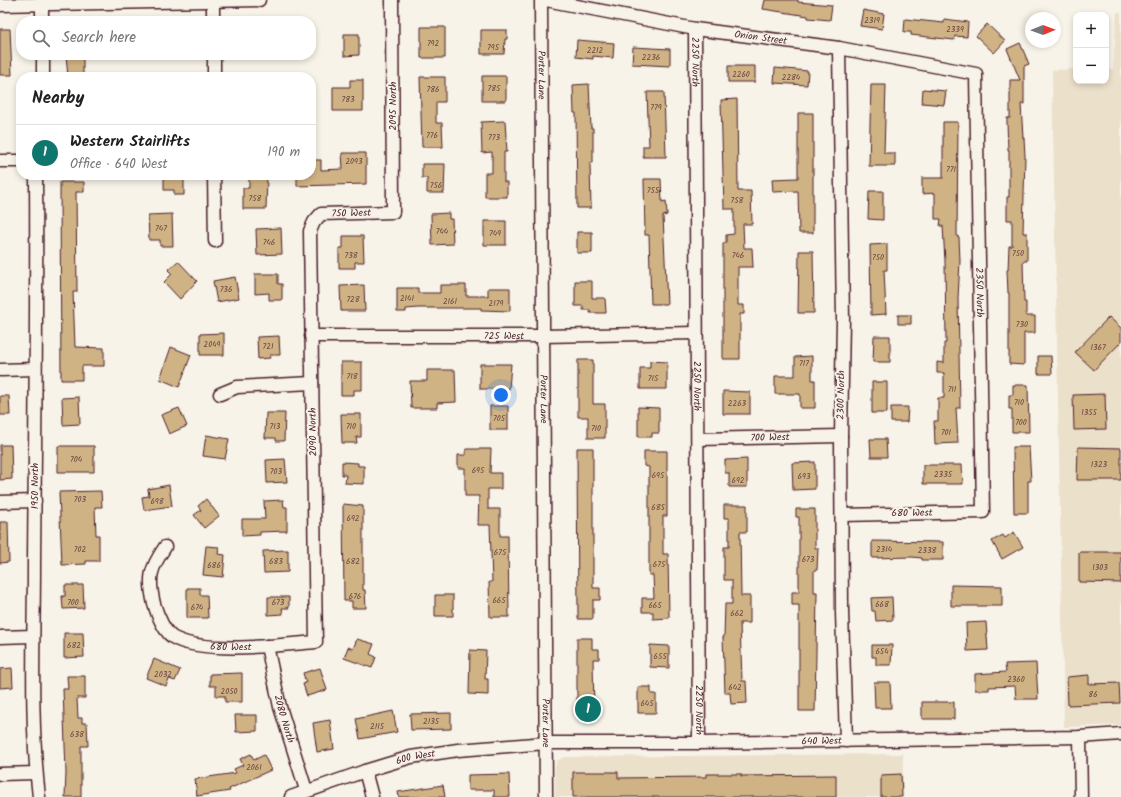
<!DOCTYPE html>
<meta charset="utf-8">
<style>
:root{--surface:#fff;--page:#f6f6f6;--text:#202124;--muted:#757577;--line:#e0e0e0;--accent:#0f766e}
body{margin:0;font-family:Kalam,sans-serif;background:var(--page);color:var(--text)}
.controls{position:absolute;right:12px;top:12px;display:grid;overflow:hidden;border-radius:8px;box-shadow:0 2px 6px #0003}
.controls button{width:36px;height:36px;display:grid;place-items:center;padding:0;border:0;border-bottom:1px solid var(--line);background:var(--surface);color:var(--text);font:20px sans-serif}
.compass{position:absolute;left:1025px;top:12px;width:36px;height:36px;border-radius:50%;background:var(--surface);box-shadow:0 2px 6px #0003;rotate:89deg}
.you{position:absolute;left:501px;top:395px;width:14px;height:14px;margin:-10px;border:3px solid #fff;border-radius:50%;background:#1a73e8;box-shadow:0 0 0 6px #1a73e833}
.badge{display:grid;place-items:center;width:26px;height:26px;border-radius:50%;background:var(--accent);color:#fff;font-size:13px;font-weight:700}
.pin{position:absolute;translate:-50% -50%;border:2px solid #fff;box-shadow:0 1px 4px #0006}
.list{margin:0;padding:0;list-style:none}
h2{display:flex;justify-content:space-between;align-items:center;height:52px;margin:0;padding:0 16px;font-size:17px}
h2 small{font-size:13px;font-weight:400;color:var(--muted)}
.list li{display:grid;grid-template-columns:26px 1fr auto;gap:12px;align-items:center;box-sizing:border-box;height:56px;padding:0 16px;border-top:1px solid var(--line)}
.list b{display:block;font-size:15px;white-space:nowrap}
.list p{margin:0;font-size:13px;white-space:nowrap;color:var(--muted)}
.list em{font-size:13px;font-style:normal;color:var(--muted)}
.icon{flex:none;width:22px;height:22px;fill:none;stroke:currentColor;stroke-width:2;stroke-linecap:round;stroke-linejoin:round}
.map{position:relative;flex:none;width:1121px;height:797px;overflow:hidden}
.search{position:absolute;background:var(--surface);box-shadow:0 2px 6px #0003;left:16px;top:16px;width:300px;height:44px;display:flex;align-items:center;gap:10px;box-sizing:border-box;padding:0 14px;border-radius:16px;color:var(--muted);font-size:15px}
.panel{position:absolute;background:var(--surface);box-shadow:0 2px 6px #0003;left:16px;top:72px;width:300px;height:108px;border-radius:16px}
.map>svg:first-child{display:block}
.built{fill:#ebe0ca}
.building{fill:#d0b385;stroke:#4a1f2b}
.lines{fill:none;stroke-linecap:round;stroke-linejoin:round}
.minor-casing{stroke:#4a1f2b;stroke-width:15}
.minor{stroke:#f7f3e8;stroke-width:12}
.labels{text-anchor:middle;dominant-baseline:central;stroke-width:4;stroke-linejoin:round;paint-order:stroke}
.number-label{font-size:8px;fill:#6c4442}
.street-label{font-size:10px;fill:#4a1f2b;stroke:#f7f3e8}
</style>
<div class="map">
<svg width="1121" height="797" viewBox="0 0 1121 797">
<rect width="100%" height="100%" fill="#f7f3e8"/>
<filter id="ink" filterUnits="userSpaceOnUse"><feTurbulence type="fractalNoise" baseFrequency=".025" numOctaves="2"/><feDisplacementMap in="SourceGraphic" scale="8" xChannelSelector="R" yChannelSelector="G"/><feConvolveMatrix kernelMatrix="1 2 1 2 8 2 1 2 1" color-interpolation-filters="sRGB"/></filter>
<g filter="url(#ink)">
<path class="built" d="M1117,12L1121,13V725L1064,727L1052,70L1076,69V81H1106V69H1113Z
M903,754V797H555V767L557,761L564,757Z"/>
<path class="building" d="M765,0H798V2L832,5L830,20L808,18V16L763,9Z
M863,10L884,14L882,29L860,26Z
M905,19L944,23V19L968,22L967,37L955,36L954,40L911,35V32H904Z
M987,24L1005,41L994,53L976,36Z
M421,27H445V58H421Z
M0,29H10L12,75H0Z
M481,30H507V39H505L504,54H481Z
M344,34H359V55L344,56Z
M577,40L614,43L613,58L593,56V59L576,57Z
M1020,43L1029,64L1024,66V104H1021L1023,138H1024L1025,156L1023,233H1027V261H1023L1024,302H1026V316H1035V333H1024V365L1009,364V293H1008L1007,270H1008L1009,246H1012V220H1007V197H1009V150H1008L1007,122V118H1010V80H1020L1007,49Z
M633,47L670,49V66L632,64Z
M66,55H83V77H68Z
M728,66H755V82H728Z
M775,68L808,71L807,85L774,83Z
M482,76H506V101H482Z
M420,77H445V102H436V123H442L443,147H422Z
M350,80H363V111H333V87H350Z
M589,84L591,128H593V163H590L591,208H577L576,113H574L573,85Z
M871,85H886L884,153H895V166H869Z
M923,89L946,91L944,105L922,103Z
M647,92H664L666,157H643V146H649Z
M737,99L738,191H751L752,224H743L744,248H752L753,267H738V305H744V314H740V359H723V243H726V235L734,234V209H724L721,100Z
M798,113H813V233H799L798,191L773,192L772,179L798,178Z
M505,121L507,152H504V182H507V197H485V173H492V152L482,153L481,122Z
M943,122H958L957,237H959L960,261L958,298L960,408H956L958,443L935,444L934,421H938V398H944V373H937V362L944,363V343H946L945,262L943,226H940L941,219H935V193L922,194V178H943Z
M342,153H366V184L297,186V175H311V160H321V170L343,169Z
M422,164H445L444,193H427V178H422Z
M164,175H184V195H174V190H164Z
M249,177H267L266,209H243V188H249Z
M644,179H661L662,202L666,201L667,215L663,216L667,304H651L649,235H645Z
M60,182H84V192H76L77,292H73L75,347L104,348V366H82V380H61Z
M869,191H883V220L868,219Z
M449,213V219H452L453,244L432,245L431,214Z
M172,214L173,246H160V240H149L148,215Z
M484,221H506V245H484Z
M281,228L282,254L257,255L256,229Z
M577,232H592V253H577Z
M343,236H363L364,262H355V268H339V248H343Z
M887,244V270H884L886,314L871,315L870,245Z
M799,251H813L814,313H798Z
M178,261L197,281L180,299L164,282L172,274L168,270Z
M255,274H278V284H282V300H269V293L255,294Z
M235,277L239,298L217,302L213,281Z
M575,281H592V298H605L606,313H590V310H583V306H575Z
M364,285L365,311H341L340,286Z
M440,285H466V296H488V288H510V311L481,310V308H418L406,309V312H397V288H418V293H440Z
M898,315H911V324H898Z
M1109,317L1121,328V342L1094,370L1075,352Z
M224,333V355H200V334Z
M279,336L280,355H270V358L258,359L257,337Z
M874,336H890V362H873Z
M171,347L191,355L179,387L160,379Z
M812,356V380H815V408H800V394H775V376H795V357Z
M1038,356H1051L1052,374H1038Z
M578,360H593V404H605V438H588V417H578Z
M650,361L667,362V389H640V368H650Z
M341,362H362V390H354V395H341Z
M480,364H511L509,389H480Z
M427,370H455L456,402L437,403V408H411L410,381H427Z
M872,382H887V413H872Z
M1013,385H1028L1029,432H1012V409H1009V395H1013Z
M723,391L750,392V414H723Z
M1105,394L1106,429L1074,430L1073,395Z
M0,396H9L10,415H0Z
M79,397L80,424L63,425L62,398Z
M490,406H508V430H490Z
M638,407L659,408V433H652V437H638Z
M891,407H908L907,422H891Z
M179,408L187,426L169,434L161,415Z
M266,413H285L284,441H276V438H265Z
M341,414H361V437H356L357,443H342Z
M206,435L229,439L225,459L203,456Z
M870,439H886L887,457H871Z
M0,445H11L12,479L0,480Z
M58,446H94V472H58Z
M1013,447H1029L1031,481H1028V513H1014Z
M1078,447L1121,448V480H1077Z
M577,448H593V588H600V600H593V619H578Z
M466,449H491L490,473H501V489H488V509H500V536H508L509,617H490L489,582H492L490,525H478L479,496H465V468H458V455H466Z
M644,451H667V516H663V554H668L669,618L653,619V612H642V598H654L653,575H649V467L644,466Z
M285,459L287,482L267,483L266,460Z
M747,459V487H729V473H725V460Z
M342,462L358,463V466H364V484L345,483L346,475H342Z
M815,462V489L793,490L792,463Z
M923,465H962L963,484H923Z
M169,485L172,506L144,510L142,497L149,496L148,489Z
M101,491L102,507H95L96,535H99V561H86V564L62,565L59,492Z
M206,499L219,516L204,528L194,515L201,510L198,506Z
M283,500L284,507H287V531L260,532V535L242,536V519H265L264,501Z
M343,504L363,506V590H365L366,608H352V601H344Z
M724,505H747V532H740L741,596H750V623H740L742,681H746L747,703L731,704L730,693H725L723,637H724L725,604H732V580H724V547H729V518H724Z
M796,509H815V548H818L817,570H814V592H817L815,711H799V605H792V592H799V517H796Z
M0,522H8L9,562L0,563Z
M1014,532L1023,547L1002,559L992,541L1003,535L1005,538Z
M872,541L943,542V560H922V558L912,557L872,558Z
M206,546L219,547L218,554L225,555L223,577L203,575Z
M288,550V572L264,573L263,551Z
M1079,552H1121V583L1079,582Z
M65,585H83L84,608L63,609L62,596H65Z
M951,585L1002,586V606H951Z
M187,588H200V595H207L208,618H187Z
M435,595H453V616H435Z
M268,597H289V608H282L283,614L268,615Z
M892,597L893,620L876,621L875,611H872L871,598Z
M986,622L988,650L967,651L966,623Z
M64,633H83L84,657L64,658Z
M577,638H592V649H599V659H593L594,712H577Z
M357,639L374,644L370,654L376,657L372,668L344,658L348,647L353,649Z
M650,645L669,646V668L650,667Z
M872,645H892L891,665H876V657H872Z
M470,650L486,651L485,679H488V695L469,694Z
M154,659L180,670L175,681L169,679L166,686L146,678Z
M1036,663L1038,699H1016L1015,686L989,687V690H975V674L1006,672L1005,664Z
M12,668L13,687L0,688V669Z
M320,668L327,690L307,696L303,684L306,683L303,673Z
M242,673V702H225V696H216V686H210V674Z
M1089,675V684L1119,683L1120,703L1068,705L1067,677Z
M67,676H85V698H77L78,718H82V723H87L88,746H81V797H65L66,773L63,689H68Z
M874,682H890L891,708H875Z
M638,687H651V694H656V713H638Z
M922,702H954V719H922Z
M393,711L397,732L360,739L356,719Z
M451,713V729L411,730L410,714Z
M235,715H257V731L236,732Z
M330,720L334,749L317,752L313,723Z
M251,754L254,760L264,755L271,770L229,789L230,791L197,796L195,779L236,773L234,769L243,765L240,759Z
M573,772H618V778L706,777V774H741V776L836,775V797H573Z
M509,774L510,797H494V790H468V775Z
M901,774L902,797H881V775Z
M443,785L445,797H399L398,792Z"/>
<g class="lines">
<g class="minor-casing">
<g id="minor">
<path d="M213,0V21"/>
<path id="s1" d="M541,0L546,797"/>
<path id="s2" d="M546,0L695,29L839,48L976,74L983,512L842,515"/>
<path d="M0,5L259,0"/>
<path d="M42,5V21"/>
<path id="s3" d="M695,29L699,743"/>
<path d="M839,48L843,320L841,436L842,612L846,741"/>
<path d="M43,55V77"/>
<path d="M214,55V77"/>
<path d="M0,161H21"/>
<path d="M36,175C37,304 35,433 34,563C34,640 30,720 39,797"/>
<path d="M214,175L215,241"/>
<path id="s4" d="M311,336H543L696,333"/>
<path d="M0,370L35,369"/>
<path d="M220,394L237,387L312,383"/>
<path id="s5" d="M699,439L841,436"/>
<path d="M0,502L35,501"/>
<path id="s6" d="M165,547C150,569 148,578 154,604C157,614 165,635 176,639C208,654 280,645 316,642L310,231L314,222L321,214L393,212L392,0"/>
<path d="M0,637L33,636"/>
<path id="s7" d="M267,646L280,707L306,790"/>
<path d="M1080,737L1081,797"/>
<path d="M365,771L372,797"/>
<path d="M0,774L36,773"/>
<path id="s8" d="M291,797L365,771L411,757L458,750L546,743H699L1080,737L1121,734"/>
</g>
</g>
<use href="#minor" class="minor"/>
</g>
</g>
<g class="labels">
<g class="number-label">
<text x="872" y="20">2319</text>
<text x="955" y="29">2339</text>
<text x="433" y="43">792</text>
<text x="493" y="47">795</text>
<text x="595" y="50">2212</text>
<text x="651" y="57">2236</text>
<text x="741" y="74">2260</text>
<text x="791" y="77">2284</text>
<text x="494" y="88">785</text>
<text x="433" y="89">786</text>
<text x="348" y="99">783</text>
<text x="656" y="107">779</text>
<text x="432" y="135">776</text>
<text x="494" y="137">773</text>
<text x="354" y="161">2093</text>
<text x="951" y="169">771</text>
<text x="436" y="185">756</text>
<text x="653" y="190">755</text>
<text x="255" y="198">758</text>
<text x="737" y="200">758</text>
<text x="161" y="228">747</text>
<text x="442" y="231">744</text>
<text x="495" y="233">749</text>
<text x="269" y="242">746</text>
<text x="1018" y="253">750</text>
<text x="351" y="255">738</text>
<text x="738" y="255">746</text>
<text x="878" y="257">750</text>
<text x="226" y="289">736</text>
<text x="407" y="298">2141</text>
<text x="353" y="299">728</text>
<text x="450" y="301">2161</text>
<text x="496" y="303">2179</text>
<text x="1022" y="324">730</text>
<text x="212" y="344">2049</text>
<text x="268" y="346">721</text>
<text x="1098" y="347">1367</text>
<text x="804" y="363">717</text>
<text x="352" y="376">718</text>
<text x="653" y="378">715</text>
<text x="952" y="389">711</text>
<text x="1019" y="402">710</text>
<text x="737" y="403">2263</text>
<text x="1089" y="412">1355</text>
<text x="499" y="418">705</text>
<text x="1021" y="422">700</text>
<text x="275" y="426">713</text>
<text x="351" y="426">710</text>
<text x="596" y="428">710</text>
<text x="946" y="432">701</text>
<text x="76" y="459">704</text>
<text x="1099" y="464">1323</text>
<text x="478" y="470">695</text>
<text x="276" y="471">703</text>
<text x="943" y="474">2335</text>
<text x="658" y="475">695</text>
<text x="804" y="476">693</text>
<text x="738" y="480">692</text>
<text x="80" y="499">703</text>
<text x="157" y="501">698</text>
<text x="658" y="507">685</text>
<text x="353" y="518">692</text>
<text x="80" y="549">702</text>
<text x="884" y="549">2314</text>
<text x="927" y="550">2338</text>
<text x="500" y="552">675</text>
<text x="808" y="559">673</text>
<text x="276" y="561">683</text>
<text x="353" y="561">682</text>
<text x="659" y="564">675</text>
<text x="214" y="565">686</text>
<text x="1100" y="567">1303</text>
<text x="355" y="596">676</text>
<text x="499" y="600">665</text>
<text x="73" y="602">700</text>
<text x="278" y="602">673</text>
<text x="882" y="604">668</text>
<text x="655" y="605">665</text>
<text x="197" y="607">674</text>
<text x="737" y="613">662</text>
<text x="74" y="645">682</text>
<text x="882" y="651">654</text>
<text x="660" y="656">655</text>
<text x="163" y="674">2032</text>
<text x="1016" y="679">2360</text>
<text x="735" y="687">642</text>
<text x="229" y="691">2050</text>
<text x="1093" y="694">86</text>
<text x="647" y="703">645</text>
<text x="431" y="721">2135</text>
<text x="377" y="726">2115</text>
<text x="77" y="734">638</text>
<text x="254" y="767">2061</text>
</g>
<g class="street-label">
<text stroke="none"><textPath href="#s2" startOffset="218">Onion Street</textPath></text>
<text stroke="none"><textPath href="#s3" startOffset="33">2250 North</textPath></text>
<text stroke="none"><textPath href="#s1" startOffset="75">Porter Lane</textPath></text>
<text transform="translate(393 106) rotate(-90)">2095 North</text>
<text stroke="none"><textPath href="#s6" startOffset="706">750 West</textPath></text>
<text stroke="none"><textPath href="#s2" startOffset="655">2350 North</textPath></text>
<text stroke="none"><textPath href="#s4" startOffset="193">725 West</textPath></text>
<text stroke="none"><textPath href="#s3" startOffset="357">2250 North</textPath></text>
<text transform="translate(841 395) rotate(-89)">2300 North</text>
<text stroke="none"><textPath href="#s1" startOffset="399">Porter Lane</textPath></text>
<text transform="translate(313 432) rotate(-91)">2090 North</text>
<text stroke="none"><textPath href="#s5" startOffset="71">700 West</textPath></text>
<text transform="translate(35 486) rotate(-90)">1950 North</text>
<text transform="translate(912 513) rotate(-1)">680 West</text>
<text stroke="none"><textPath href="#s6" startOffset="159">680 West</textPath></text>
<text stroke="none"><textPath href="#s3" startOffset="681">2250 North</textPath></text>
<text stroke="none"><textPath href="#s7" startOffset="75">2080 North</textPath></text>
<text stroke="none"><textPath href="#s1" startOffset="723">Porter Lane</textPath></text>
<text stroke="none"><textPath href="#s8" startOffset="538">640 West</textPath></text>
<text stroke="none"><textPath href="#s8" startOffset="131">600 West</textPath></text>
</g>
</g>
</svg>
<div class="controls">
<button>+</button>
<button>−</button>
</div>
<svg class="compass" viewBox="-18 -18 36 36"><path d="M0-13l5 13h-10z" fill="#e53935"/><path d="M0 13l5-13h-10z" fill="#757577"/></svg>
<div class="you"></div>
<div class="pin badge" style="left:588px;top:709px">1</div>
<div class="search"><svg class="icon" aria-label="search" viewBox="0 0 24 24"><circle cx="10" cy="10" r="6"/><path d="M15 15l6 6"/></svg>Search here</div>
<section class="panel">
<h2>Nearby<small></small></h2>
<ul class="list">
<li><span class="badge">1</span><div><b>Western Stairlifts</b><p>Office · 640 West</p></div><em>190 m</em></li>
</ul>
</section>
</div>
